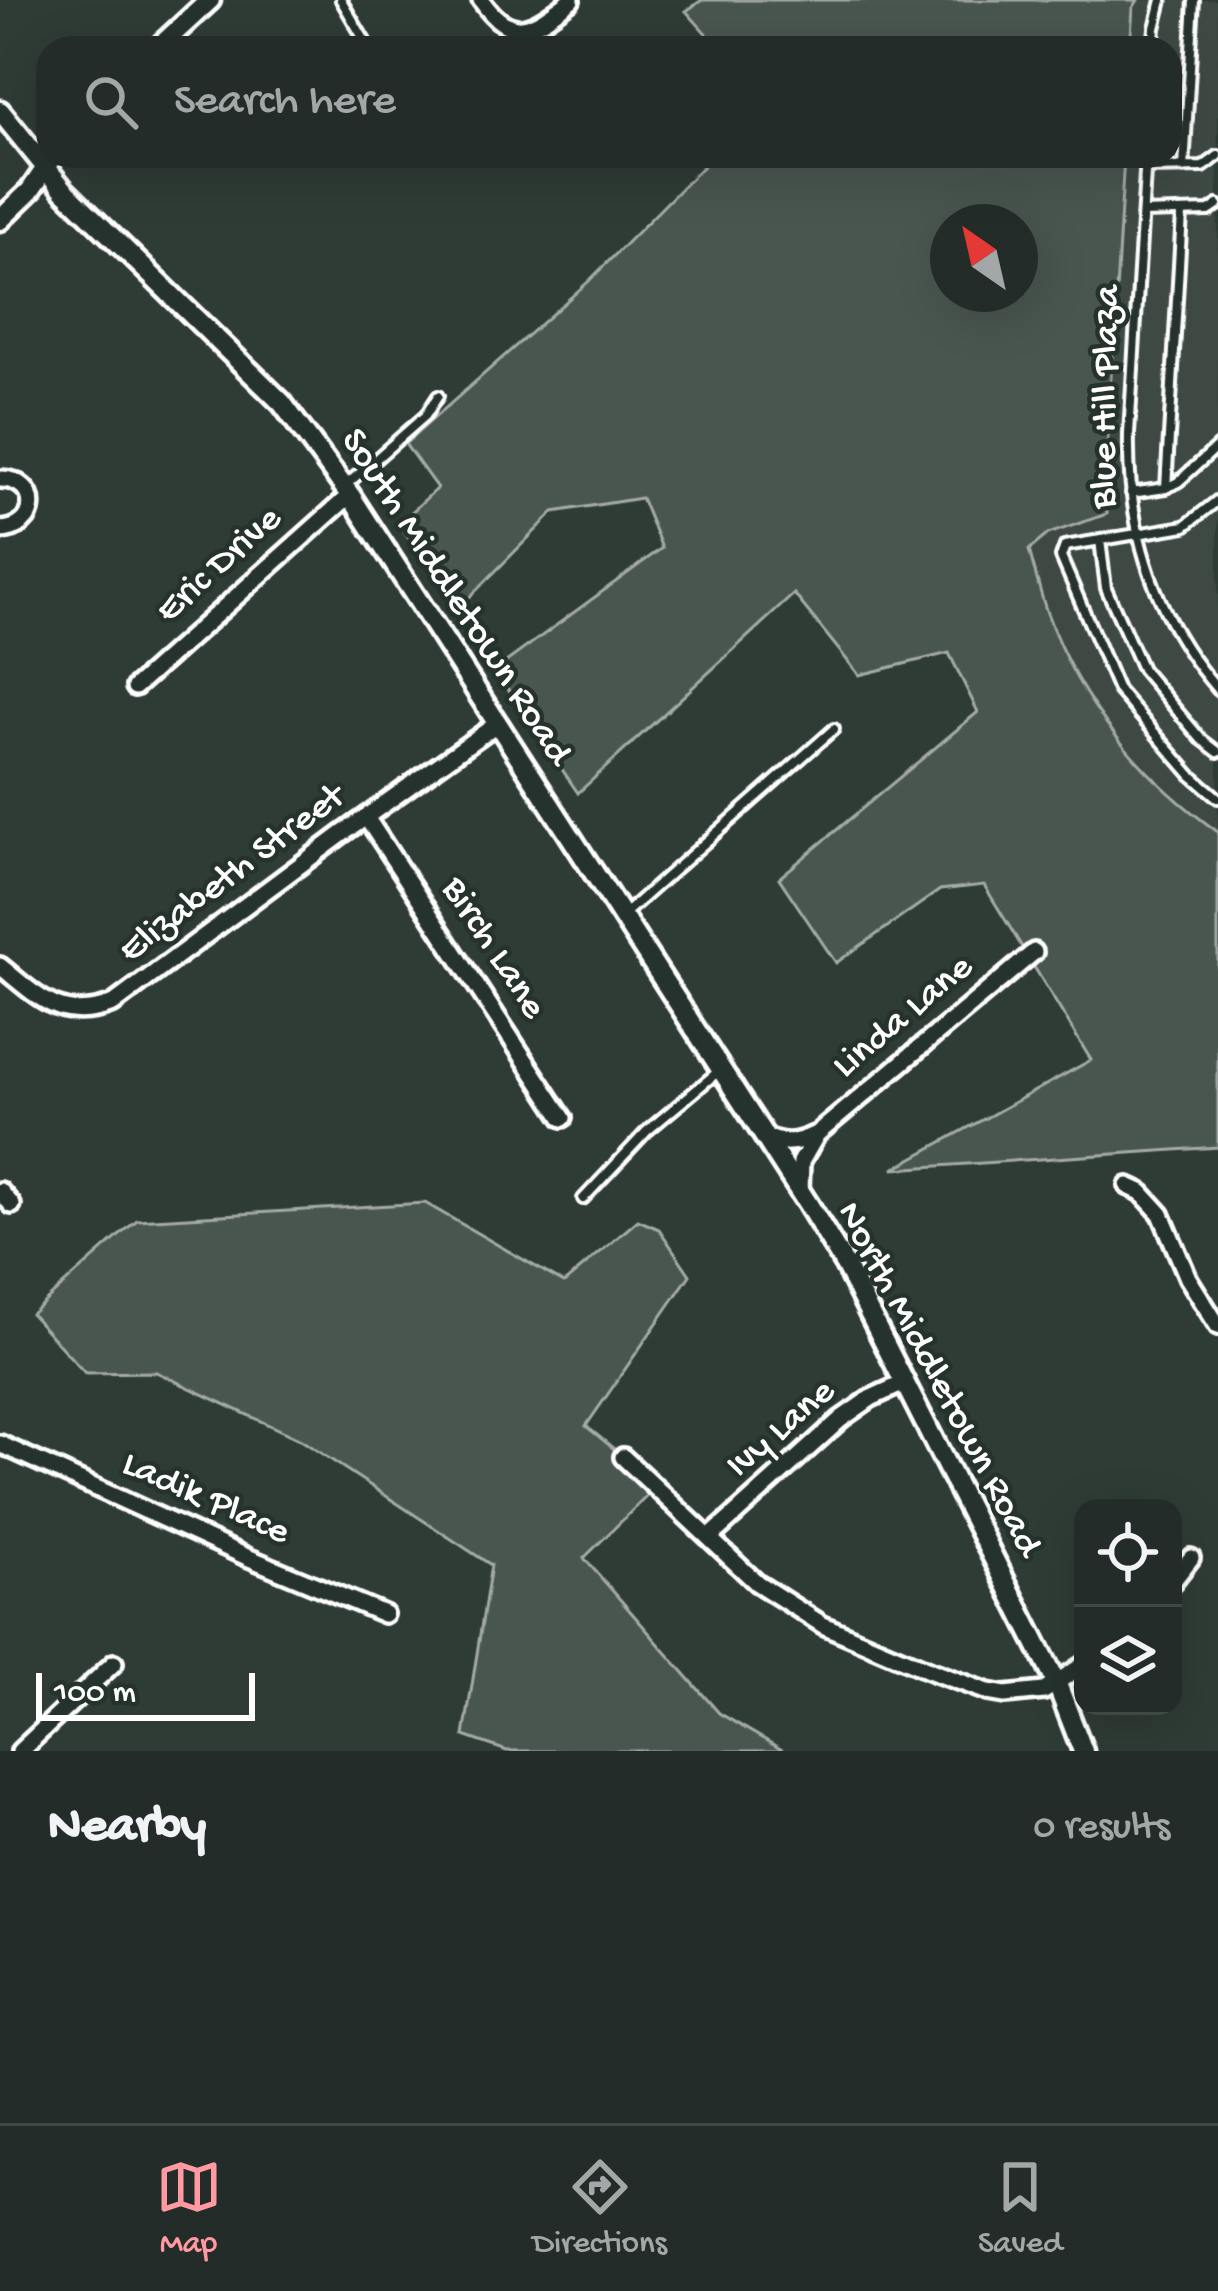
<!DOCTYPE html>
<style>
:root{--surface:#232c28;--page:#2b3430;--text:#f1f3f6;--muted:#a3a7a8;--line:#404845;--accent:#ff9aa2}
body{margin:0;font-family:"Gochi Hand",sans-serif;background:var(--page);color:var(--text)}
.controls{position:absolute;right:36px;bottom:36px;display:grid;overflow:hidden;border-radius:24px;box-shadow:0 12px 48px #0002}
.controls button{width:108px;height:108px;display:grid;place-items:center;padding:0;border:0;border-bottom:3px solid var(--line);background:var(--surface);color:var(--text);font:60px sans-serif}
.compass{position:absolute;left:930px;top:204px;width:108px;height:108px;border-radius:50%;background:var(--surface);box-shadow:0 12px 48px #0002;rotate:326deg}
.scale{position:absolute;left:36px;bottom:30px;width:219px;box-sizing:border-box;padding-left:12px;border:6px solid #fff;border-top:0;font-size:33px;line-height:42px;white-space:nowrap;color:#fff;-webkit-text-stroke:9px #26332d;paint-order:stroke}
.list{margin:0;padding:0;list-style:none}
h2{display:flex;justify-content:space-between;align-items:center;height:156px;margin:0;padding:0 48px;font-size:51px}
h2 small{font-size:39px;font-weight:400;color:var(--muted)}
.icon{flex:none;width:66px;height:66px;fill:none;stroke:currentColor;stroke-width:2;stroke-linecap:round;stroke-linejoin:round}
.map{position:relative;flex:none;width:1218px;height:1751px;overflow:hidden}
.search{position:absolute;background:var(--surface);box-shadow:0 12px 48px #0002;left:36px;right:36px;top:36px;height:132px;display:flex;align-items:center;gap:30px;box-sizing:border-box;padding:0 42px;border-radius:36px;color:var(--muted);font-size:45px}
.sheet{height:372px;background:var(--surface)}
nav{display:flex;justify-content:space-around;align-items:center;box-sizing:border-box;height:168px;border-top:3px solid var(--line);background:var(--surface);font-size:33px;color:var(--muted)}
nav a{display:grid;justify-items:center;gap:6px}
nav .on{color:var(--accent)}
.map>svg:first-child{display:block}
.built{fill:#3c4842}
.green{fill:#4a544f;stroke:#a4aaa7;stroke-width:3;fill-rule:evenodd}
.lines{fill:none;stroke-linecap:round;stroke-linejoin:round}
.service-casing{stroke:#fff;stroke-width:16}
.minor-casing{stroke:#fff;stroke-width:24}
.tertiary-casing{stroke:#fff;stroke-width:27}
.service{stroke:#26332d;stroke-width:8}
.minor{stroke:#26332d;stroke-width:15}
.tertiary{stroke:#26332d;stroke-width:18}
.labels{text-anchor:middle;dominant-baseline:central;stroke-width:9;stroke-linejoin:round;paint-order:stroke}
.street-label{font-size:39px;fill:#fff;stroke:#26332d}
</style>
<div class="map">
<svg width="1218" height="1751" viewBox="0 0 1218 1751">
<rect width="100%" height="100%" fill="#2f3b35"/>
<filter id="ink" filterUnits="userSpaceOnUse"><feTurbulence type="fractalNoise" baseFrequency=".00833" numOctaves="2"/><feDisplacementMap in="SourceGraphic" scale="24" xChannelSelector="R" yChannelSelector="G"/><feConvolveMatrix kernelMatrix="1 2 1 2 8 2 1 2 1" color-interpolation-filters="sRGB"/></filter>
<g filter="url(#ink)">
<path class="built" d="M1129,0H1218V844L1178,816L1067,682L1020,540L1116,156H1170V48H1122Z"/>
<path class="green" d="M702,0H1138L1133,8L1130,48H719L686,11Z
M713,156H1124L1108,427L1107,514L1048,534L1029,550C1035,571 1040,593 1047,613C1079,703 1141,777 1218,832V1147L893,1169L1091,1060L984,885L940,890L836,963L779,878L978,712L949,653L859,675L794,594L578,793L495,670L662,548L641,498L554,512L458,609L399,524L437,488L405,444L588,282ZM948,222H1020V294H948Z
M425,1203L564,1283L638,1220L659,1229L690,1275L586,1426L658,1485L584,1558L719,1713L784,1751H507L464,1736L491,1565L301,1440L156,1372L85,1373L31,1314L137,1220Z"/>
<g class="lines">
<g class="service-casing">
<path id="service" d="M341,0L369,48
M1153,48L1155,28L1162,0
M1146,156L1129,434C1127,530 1154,617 1218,690
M1146,168L1203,167L1218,156
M1184,168L1194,0
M1143,213L1209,211L1218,205
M345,486L425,416L438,396
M1166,488L1178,482L1218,446
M1131,493L1166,488L1182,214
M1218,500L1185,526L1065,546L1061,557L1118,690L1191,775L1218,798
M1100,540L1106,588L1142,669L1201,739L1218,752
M622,916L834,729
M583,1199L647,1131L720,1070"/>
</g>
<g class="minor-casing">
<path id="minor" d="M481,0C513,46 533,28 571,0
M0,479C41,479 41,529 0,530
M135,687L350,495
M366,817L563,1118
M0,966C39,997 61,1024 113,1004L342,834L498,723
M763,1135C781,1145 796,1144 814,1135
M1128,1186L1141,1192L1161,1214L1188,1278L1218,1326
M0,1191L12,1205
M800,1191L801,1162L817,1134L1034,952
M0,1444L247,1557L384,1614
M623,1457L757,1583L823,1625L931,1671L988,1692L1005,1695L1044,1691L1083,1665
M710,1537L841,1419L871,1398L904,1383
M1173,1581L1191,1558
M20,1751L114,1663"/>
</g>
<g class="tertiary-casing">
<path id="tertiary" d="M158,48L210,0
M0,111L64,190L282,403L350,495L808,1204L845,1265L1057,1684L1083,1751
M0,220L30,191L54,156"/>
</g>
<use href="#service" class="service"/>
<use href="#minor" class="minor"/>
<use href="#tertiary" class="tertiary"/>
</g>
</g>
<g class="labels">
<g class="street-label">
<text transform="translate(1108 397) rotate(-89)">Blue Hill Plaza</text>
<text transform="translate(220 566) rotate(-42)">Eric Drive</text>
<text transform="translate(454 598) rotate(57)">South Middletown Road</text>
<text transform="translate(233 875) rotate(-37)">Elizabeth Street</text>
<text transform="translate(492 949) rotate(57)">Birch Lane</text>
<text transform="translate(904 1018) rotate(-40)">Linda Lane</text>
<text transform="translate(937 1380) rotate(62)">North Middletown Road</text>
<text transform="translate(782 1430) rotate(-41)">Ivy Lane</text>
<text transform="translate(205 1500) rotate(24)">Ladik Place</text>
</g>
</g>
</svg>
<div class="controls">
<button><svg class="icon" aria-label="locate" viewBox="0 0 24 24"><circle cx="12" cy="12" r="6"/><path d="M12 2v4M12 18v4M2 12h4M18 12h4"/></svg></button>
<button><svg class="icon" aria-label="layers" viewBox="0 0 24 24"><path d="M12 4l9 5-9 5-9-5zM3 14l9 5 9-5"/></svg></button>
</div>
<svg class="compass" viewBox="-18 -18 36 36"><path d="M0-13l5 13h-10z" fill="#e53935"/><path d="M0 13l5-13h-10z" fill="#a3a7a8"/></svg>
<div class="scale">100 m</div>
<div class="search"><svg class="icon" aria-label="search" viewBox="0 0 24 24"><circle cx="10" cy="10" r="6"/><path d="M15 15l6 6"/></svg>Search here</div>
</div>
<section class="sheet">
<h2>Nearby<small>0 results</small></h2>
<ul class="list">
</ul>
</section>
<nav>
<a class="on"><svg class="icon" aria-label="map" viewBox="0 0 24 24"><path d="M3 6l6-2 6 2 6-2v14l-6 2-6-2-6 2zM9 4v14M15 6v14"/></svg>Map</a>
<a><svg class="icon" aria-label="directions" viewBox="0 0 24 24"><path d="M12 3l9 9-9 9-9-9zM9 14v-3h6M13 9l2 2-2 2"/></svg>Directions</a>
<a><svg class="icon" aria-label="saved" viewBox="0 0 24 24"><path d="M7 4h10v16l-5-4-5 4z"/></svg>Saved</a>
</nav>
